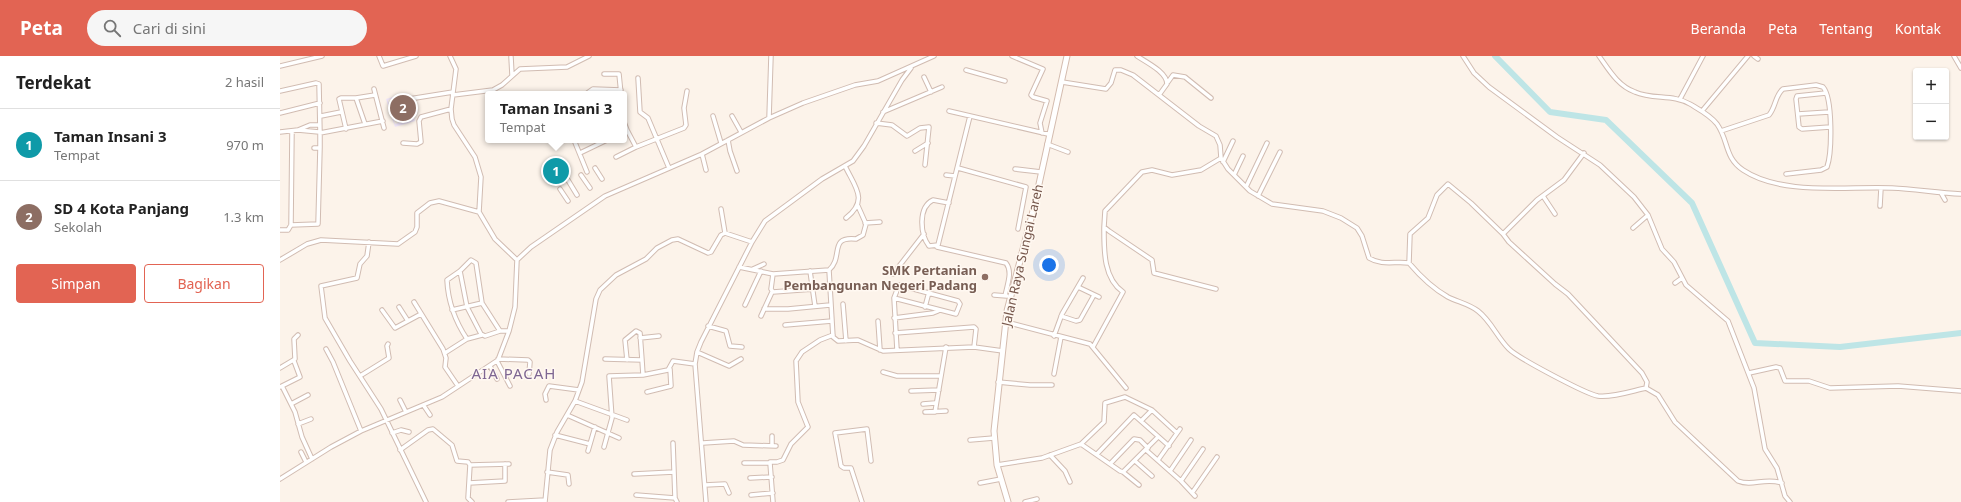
<!DOCTYPE html>
<html lang="id">
<meta charset="utf-8">
<style>
:root{--surface:#fff;--page:#f6f6f6;--text:#222;--muted:#767676;--line:#e0e0e0;--accent:#e26453}
body{margin:0;font-family:"Noto Sans",sans-serif;background:var(--page);color:var(--text)}
.controls{position:absolute;right:12px;top:12px;display:grid;overflow:hidden;border-radius:4px;box-shadow:0 1px 3px #0004}
.controls button{width:36px;height:36px;display:grid;place-items:center;padding:0;border:0;border-bottom:1px solid var(--line);background:var(--surface);color:var(--text);font:20px sans-serif}
.you{position:absolute;left:769px;top:209px;width:14px;height:14px;margin:-10px;border:3px solid #fff;border-radius:50%;background:#1a73e8;box-shadow:0 0 0 6px #1a73e833}
.badge{display:grid;place-items:center;width:26px;height:26px;border-radius:50%;background:var(--accent);color:#fff;font-size:13px;font-weight:700}
.pin{position:absolute;translate:-50% -50%;border:2px solid #fff;box-shadow:0 1px 4px #0006}
.popup{position:absolute;left:205px;top:35px;width:142px;height:52px;box-sizing:border-box;display:grid;place-content:center;border-radius:4px;background:var(--surface);filter:drop-shadow(0 1px 3px #0005);font-size:13px;white-space:nowrap;color:var(--muted)}
.popup b{font-size:15px;color:var(--text)}
.popup::after{content:'';position:absolute;left:50%;top:100%;margin-left:-8px;border:8px solid transparent;border-top-color:var(--surface)}
.list{margin:0;padding:0;list-style:none}
h2{display:flex;justify-content:space-between;align-items:center;height:52px;margin:0;padding:0 16px;font-size:17px}
h2 small{font-size:13px;font-weight:400;color:var(--muted)}
.list li{display:grid;grid-template-columns:26px 1fr auto;gap:12px;align-items:center;box-sizing:border-box;height:72px;padding:0 16px;border-top:1px solid var(--line)}
.list b{display:block;font-size:15px;white-space:nowrap}
.list p{margin:0;font-size:13px;white-space:nowrap;color:var(--muted)}
.list em{font-size:13px;font-style:normal;color:var(--muted)}
.actions{display:flex;gap:8px;padding:12px 16px}
.actions a{flex:1;padding:9px 0;border:1px solid var(--accent);border-radius:4px;text-align:center;font-size:14px;color:var(--accent)}
.actions .main{background:var(--accent);color:#fff}
.icon{flex:none;width:22px;height:22px;fill:none;stroke:currentColor;stroke-width:2;stroke-linecap:round;stroke-linejoin:round}
.map{position:relative;flex:none;width:1681px;height:446px;overflow:hidden}
header{display:flex;align-items:center;gap:24px;box-sizing:border-box;height:56px;padding:0 20px;background:var(--accent);color:#fff}
header strong{font-size:19px}
nav{display:flex;gap:22px;margin-inline-start:auto;font-size:14px}
.search{width:280px;height:36px;background:var(--page);display:flex;align-items:center;gap:10px;box-sizing:border-box;padding:0 14px;border-radius:22px;color:var(--muted);font-size:15px}
main{display:flex}
aside{flex:1;background:var(--surface)}
.map>svg:first-child{display:block}
.education{fill:#f0e6f9;fill-rule:evenodd}
.lines{fill:none;stroke-linecap:round;stroke-linejoin:round}
.river{stroke:#bee5e6;stroke-width:6}
.street-casing{stroke:#d1bcb2;stroke-width:5.5}
.secondary-casing{stroke:#d4bcaf;stroke-width:7}
.street{stroke:#fff;stroke-width:3.5}
.secondary{stroke:#fff;stroke-width:5}
.education-dot{fill:#8d6e63;stroke:#fff8f1;stroke-width:1.5}
.labels{text-anchor:middle;dominant-baseline:central;stroke-width:3;stroke-linejoin:round;paint-order:stroke}
.street-label{font-size:13px;fill:#77584d;stroke:#fff8f1}
.education-label{font-size:13px;font-weight:bold;fill:#785e54;stroke:#fff8f1;text-anchor:end}
.quarter-label{font-size:15px;letter-spacing:1px;fill:#7e6692;stroke:#fff8f1}
</style>
<header>
<strong>Peta</strong>
<div class="search"><svg class="icon" aria-label="search" viewBox="0 0 24 24"><circle cx="10" cy="10" r="6"/><path d="M15 15l6 6"/></svg>Cari di sini</div>
<nav><a>Beranda</a><a>Peta</a><a>Tentang</a><a>Kontak</a></nav>
</header>
<main>
<aside>
<h2>Terdekat<small>2 hasil</small></h2>
<ul class="list">
<li><span class="badge" style="background:#0f9aa8">1</span><div><b>Taman Insani 3</b><p>Tempat</p></div><em>970 m</em></li>
<li><span class="badge" style="background:#8d6e63">2</span><div><b>SD 4 Kota Panjang</b><p>Sekolah</p></div><em>1.3 km</em></li>
</ul>
<div class="actions"><a class="main">Simpan</a><a>Bagikan</a></div>
</aside>
<div class="map">
<svg width="1681" height="446" viewBox="0 0 1681 446">
<rect width="100%" height="100%" fill="#fcf3ea"/>
<path class="education" d="M126,37L135,65L115,71L106,43ZM125,39L127,44L114,48L120,66L115,68L108,44Z"/>
<g class="lines">
<path class="river" d="M1215,0L1270,56L1326,64L1412,147L1475,287L1560,291L1681,277"/>
<g class="street-casing">
<path id="street" d="M99,0L103,10L136,0
M170,0L176,13L171,53L172,63L174,69L195,101L201,121L199,156L215,183L237,204
M732,0L763,13L751,39L753,41L767,45L760,67L762,77
M857,0C866,6 887,16 887,28L879,39
M1183,0L1194,17L1209,31L1277,81L1320,109L1354,141L1368,159L1382,193L1394,206L1406,229L1448,265L1474,332L1485,393L1497,412L1505,440L1510,446
M1319,0C1329,14 1338,30 1355,36C1373,44 1393,38 1410,48C1420,54 1430,59 1437,68C1449,85 1444,101 1463,114C1502,140 1566,130 1612,132C1635,133 1658,137 1681,138
M1474,0L1478,3
M1674,0L1681,12
M231,1L232,19
M0,10L42,0
M686,14L725,25
M324,18H339L341,38
M644,21L651,36
M358,22L360,56L368,62L389,112
M782,26L826,33L831,27L835,14H841L853,19L919,70L936,80L940,89L941,102L948,113L970,135L992,148L1043,155L1061,162L1077,172L1082,180L1089,202C1102,210 1115,205 1129,207C1140,220 1152,232 1168,241C1178,246 1189,248 1198,255C1211,265 1217,281 1229,293C1238,302 1306,338 1318,340C1332,342 1352,335 1366,332L1378,339L1395,366L1458,425C1473,431 1484,421 1502,427
M888,26L893,19L905,21L931,42
M94,33L104,72
M0,35L36,27L39,28L40,77L103,65
M1546,37L1517,40L1516,43L1519,71L1522,73L1550,71
M306,38L313,33L341,34
M173,39L213,34L222,29L240,13L287,11L309,0
M129,43L173,36
M1400,43L1423,0
M669,55L768,78
M1422,55L1468,0
M603,56L662,31
M0,57L40,47
M1518,58L1549,56
M41,60L61,56
M433,60L441,87
M452,60L461,76
M489,62L491,0
M344,66L347,74
M596,67L612,69L627,80L640,72L649,71L645,109
M85,68L76,42L95,39
M66,73L59,43L61,42H76
M18,74L30,69H39
M1441,75L1489,59C1496,51 1495,39 1503,33L1536,29L1543,31C1553,42 1552,97 1547,111L1541,114L1506,118
M0,76L18,74L39,76
M344,76L347,74L356,91L404,72L406,69L404,52L407,35
M294,84L307,116
M448,84L450,95L457,115
M123,87L137,88L141,86L139,65L141,61L171,53
M767,88L788,96
M34,92H40V77
M635,95L648,87
M300,97L327,84
M422,98L426,114
M336,101L356,91
M943,106L953,85
M565,110C575,131 589,144 566,162
M280,111L297,139
M315,112L322,123
M678,112L746,131L738,173
M735,113L761,116
M301,119L310,132
M666,119L675,120
M954,119L963,100
M966,131L987,87
M280,133L288,145
M1661,137L1665,144
M978,140L1000,96
M1263,140L1275,158
M669,147L653,144C638,151 640,178 649,190L658,189C669,146 679,103 690,60
M1600,150L1601,132
M441,153L445,177
M585,167L600,166
M11,169L38,168L40,92
M1353,172L1368,159
M0,174H8L11,169L12,75
M1223,178L1229,186L1275,228L1288,238L1362,317L1367,326L1366,332
M89,186L87,200L80,208L77,222L41,230L45,262L70,305L101,353L146,446
M657,191L726,207C733,216 727,229 725,240
M0,204L27,188L41,184L118,188L135,176L137,171V157L150,147L159,145L199,156
M1129,207L1130,178L1148,162L1157,139L1168,128L1191,147L1223,178L1257,144L1284,124L1304,97
M459,211L493,218L549,214C564,201 548,180 576,183L583,179L586,168L578,150
M473,213L484,208
M549,214L553,281L558,285L578,284L603,295L694,291L723,295
M180,215L187,251L201,278L205,280L220,275H229
M530,215L535,250
M493,218L491,233L493,236L534,233
M613,218L644,178
M1395,227L1402,222
M798,231L819,241
M936,233L874,217L872,204L829,175L824,171L825,155L862,116L872,114L892,119L921,114L941,102
M714,239L727,240
M614,242L676,258L680,248L678,245L619,229L614,242L617,294
M134,246L163,293L166,302L165,311L178,330
M563,248L566,285
M465,249L481,215
M119,251L128,265
M645,251L649,236
M484,253H508L550,249
M102,254L115,272L141,258
M172,254L202,247L220,275
M481,260L492,236
M781,260L796,265L800,264L814,239
M614,262L653,257L658,255
M598,265L600,294
M726,266L810,288L846,332
M505,269L552,265
M428,270L446,275L450,290L462,291
M615,277L694,271L696,273L694,291
M774,280L782,258L803,222
M360,282L379,280
M187,283C175,265 168,246 167,224L180,215L191,204L196,207L202,247
M813,291L843,236C823,222 824,193 824,171
M46,293L53,306L81,375
M417,296L449,310L461,303
M165,297L187,283L202,279
M218,303L248,304L250,306L249,318
M347,304L345,284L356,275L360,277L362,304
M217,305L230,330
M210,310L217,323
M0,312L15,303L14,283L18,279
M603,316L617,320H661
M1469,317L1496,311L1500,312L1505,325H1529L1550,332L1618,330L1681,335
M774,318L781,281
M363,319L388,314L393,305L415,308
M80,320L109,302L107,290L108,288
M718,326L750,329H772
M2,330L20,321L14,305
M0,331L2,330L15,356L22,381L32,403
M631,335L659,334
M367,336L391,330L390,313
M120,344L126,356
M266,344L265,338L269,330L299,334
M295,345L347,364
M11,348L28,339
M643,348L655,347
M144,350L150,359
M645,356L666,355
M655,356L666,291
M287,359L339,382
M861,365L872,354
M18,368L31,363
M112,377L121,374L129,376
M275,379L310,388
M690,384L714,382
M393,387L395,442
M423,387L454,385L463,389L496,390
M801,388L840,415L843,416L878,381
M492,390V380
M324,391L332,362L329,320L363,319L362,304L325,303
M120,394L148,374L153,373L172,389L177,405L188,406L190,409
M866,394L901,425L915,440
M308,395L315,371
M21,396L26,406
M817,398L854,359L889,390
M770,399L785,415L790,426
M878,404L900,373
M855,405L872,420
M490,406H497L503,404L511,388L528,371L518,346L516,305L522,296L540,284L553,279
M464,407H490L493,446
M830,408L854,383L860,384L868,392
M717,409L762,402L801,388L824,366L825,347L845,341L872,354L897,377
M890,415L911,384
M267,416L288,419L289,428
M843,416L859,429
M354,418L394,416
M470,422L492,421
M0,423L51,391L81,375L162,341L218,304L229,275L235,251L237,204L251,191L325,140L422,98L489,62L523,47L575,29L598,25L654,0
M901,425L923,393
M189,427L225,425V408
M700,427L721,423
M425,429L445,428L449,437
M912,437L937,401
M356,439L395,442L397,446
M471,439L493,437
M192,446L188,442L190,409L229,408
M228,446L265,444
M265,446L270,394L277,376L295,345L302,326L316,243L320,234L336,219L366,203L377,192L392,184L398,183L428,197L431,196L441,179L445,177L472,186
M426,446L415,308L417,296L421,286L472,186L485,165L542,123L573,105L584,90L622,24L631,12
M582,446L571,412H564L561,410L555,377L587,373L591,405
M745,446L757,443"/>
</g>
<g class="secondary-casing">
<path id="secondary" d="M728,446L717,409L714,375L727,255L754,151L787,0"/>
</g>
<use href="#street" class="street"/>
<use href="#secondary" class="secondary"/>
</g>
<circle class="education-dot" cx="705" cy="221" r="4"/>
<g class="labels">
<g class="street-label">
<text transform="translate(742 199) rotate(-77)">Jalan Raya Sungai Lareh</text>
</g>
<g class="education-label">
<text x="697" y="214">SMK Pertanian<tspan x="697" dy="15">Pembangunan Negeri Padang</tspan></text>
</g>
<g class="quarter-label">
<text x="234" y="317">AIA PACAH</text>
</g>
</g>
</svg>
<div class="controls">
<button>+</button>
<button>−</button>
</div>
<div class="you"></div>
<div class="pin badge" style="left:276px;top:115px;background:#0f9aa8">1</div>
<div class="popup"><b>Taman Insani 3</b>Tempat</div>
<div class="pin badge" style="left:123px;top:52px;background:#8d6e63">2</div>
</div>
</main>
